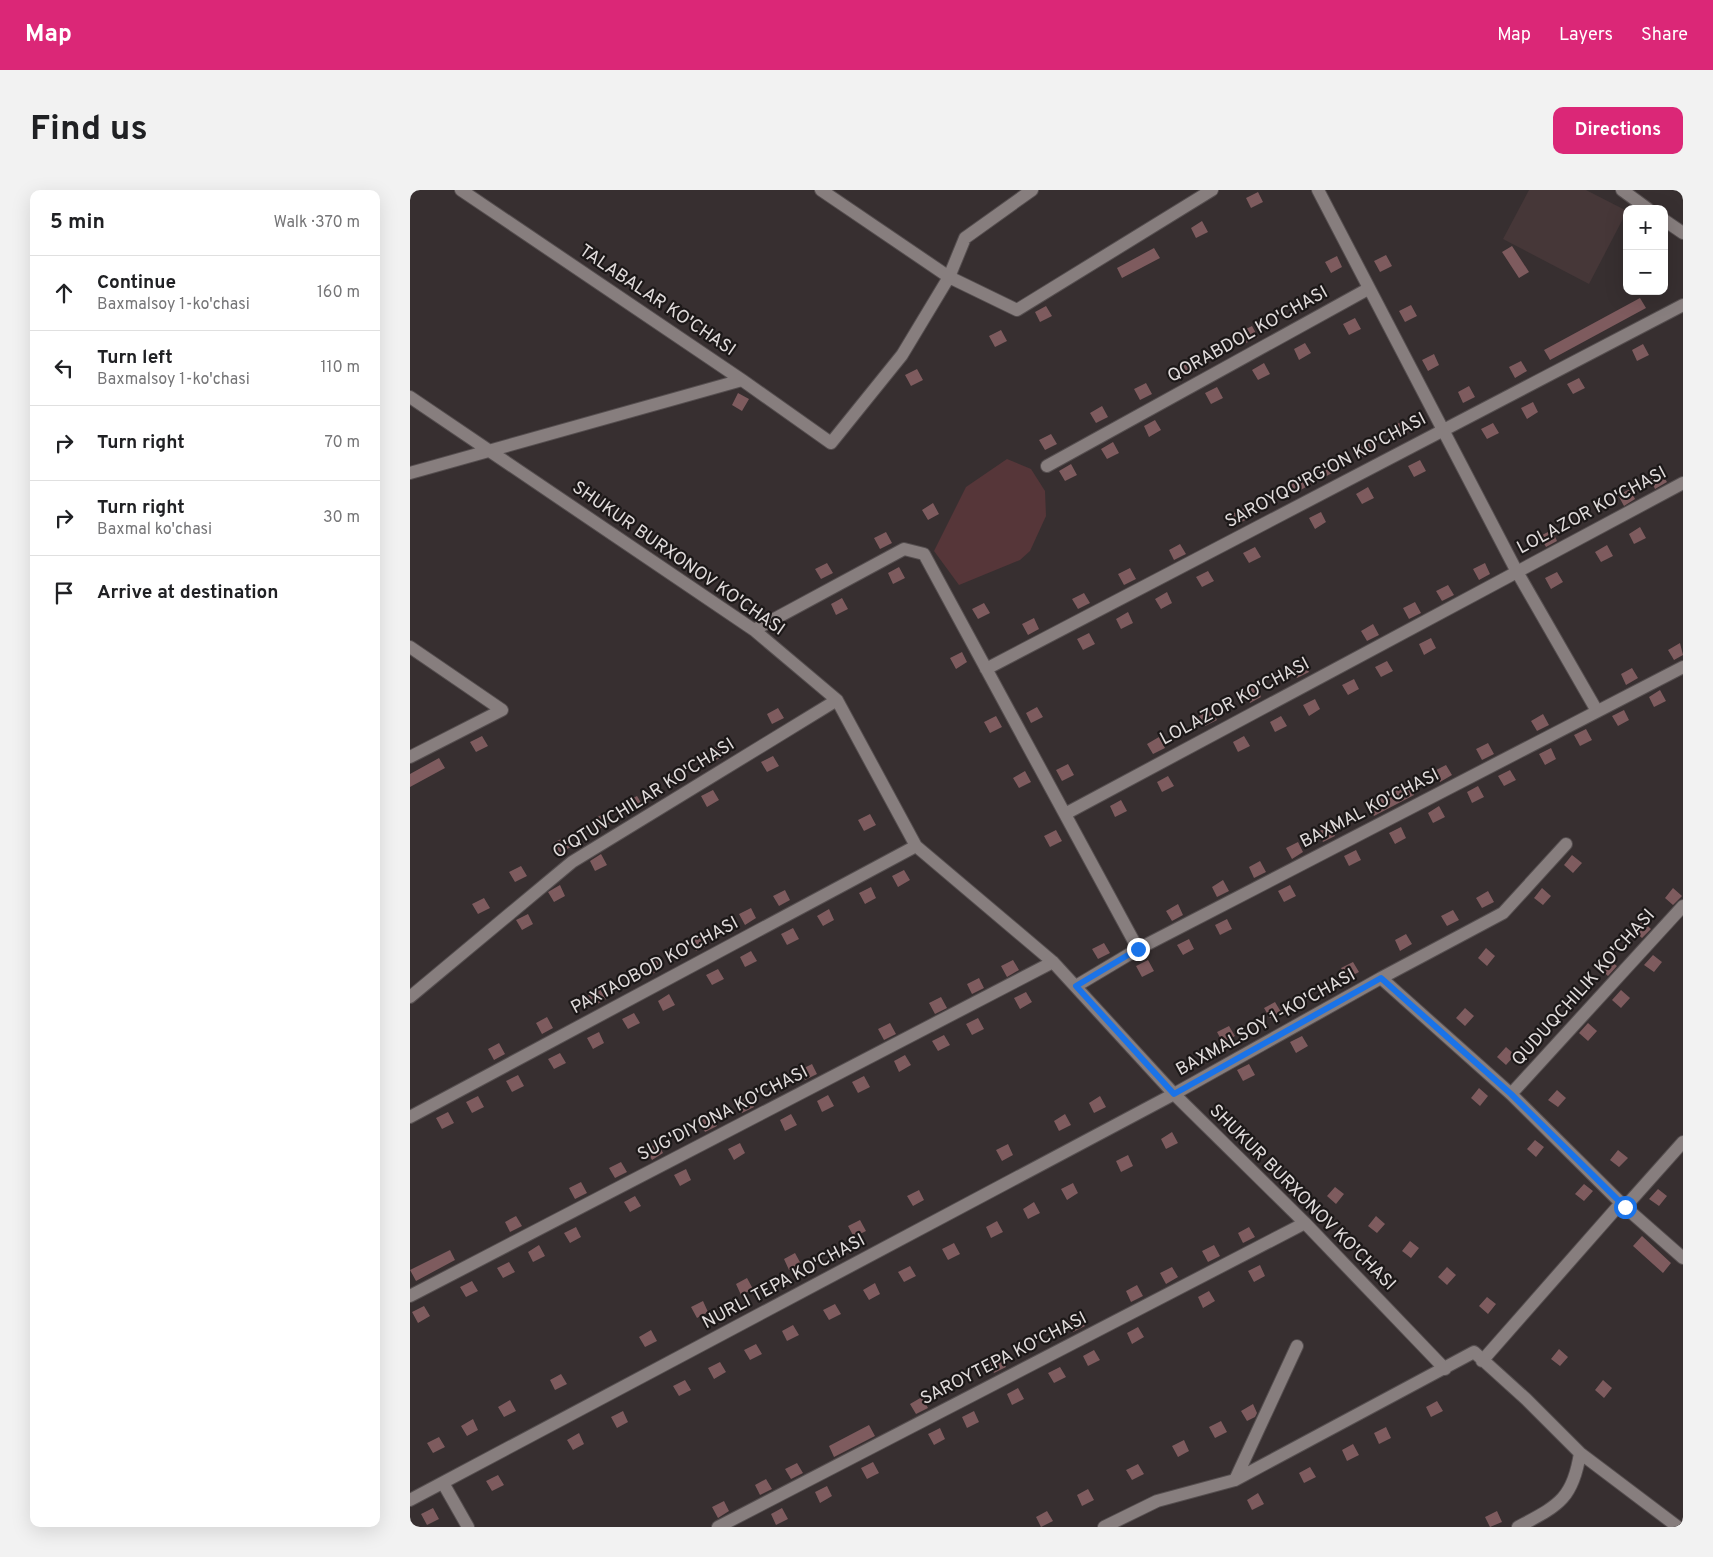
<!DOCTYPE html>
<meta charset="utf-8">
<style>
:root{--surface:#fff;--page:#f2f2f2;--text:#202124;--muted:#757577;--line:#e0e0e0;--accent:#db2777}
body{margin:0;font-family:Overpass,sans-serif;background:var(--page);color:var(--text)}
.controls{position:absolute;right:15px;top:15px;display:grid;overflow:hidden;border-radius:10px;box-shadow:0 5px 20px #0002}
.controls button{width:45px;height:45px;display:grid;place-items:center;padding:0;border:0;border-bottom:1px solid var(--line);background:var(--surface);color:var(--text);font:25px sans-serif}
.stop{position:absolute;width:15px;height:15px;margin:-11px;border:4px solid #1a73e8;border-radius:50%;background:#fff}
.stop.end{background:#1a73e8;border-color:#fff;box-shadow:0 1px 5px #0008}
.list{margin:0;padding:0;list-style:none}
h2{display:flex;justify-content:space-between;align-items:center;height:65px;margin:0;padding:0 20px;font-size:21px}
h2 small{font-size:16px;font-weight:400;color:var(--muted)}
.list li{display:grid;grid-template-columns:32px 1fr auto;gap:15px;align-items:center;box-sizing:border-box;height:75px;padding:0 20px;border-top:1px solid var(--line)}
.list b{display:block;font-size:19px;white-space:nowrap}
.list p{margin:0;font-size:16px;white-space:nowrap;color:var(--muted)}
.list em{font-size:16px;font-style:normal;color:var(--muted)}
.icon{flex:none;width:28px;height:28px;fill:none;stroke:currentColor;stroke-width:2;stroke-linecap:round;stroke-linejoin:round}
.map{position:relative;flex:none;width:1273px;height:1337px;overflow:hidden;border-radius:10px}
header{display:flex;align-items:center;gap:30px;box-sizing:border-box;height:70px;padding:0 25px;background:var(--accent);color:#fff}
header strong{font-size:24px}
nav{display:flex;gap:28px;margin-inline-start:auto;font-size:18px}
.intro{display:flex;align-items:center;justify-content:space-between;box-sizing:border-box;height:120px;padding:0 30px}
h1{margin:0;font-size:35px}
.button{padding:12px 22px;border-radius:10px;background:var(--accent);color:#fff;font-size:18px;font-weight:700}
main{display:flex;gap:30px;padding:0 30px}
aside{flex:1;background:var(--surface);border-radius:10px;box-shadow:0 5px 20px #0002}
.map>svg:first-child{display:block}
.built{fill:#463738}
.green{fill:#563639}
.building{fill:#7e5b5e}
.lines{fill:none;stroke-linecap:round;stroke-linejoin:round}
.street-casing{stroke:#554e4f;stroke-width:14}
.street{stroke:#877e7e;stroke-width:12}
.route{stroke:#1a73e8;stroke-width:6}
.labels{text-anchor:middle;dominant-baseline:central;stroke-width:4.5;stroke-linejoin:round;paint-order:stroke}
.street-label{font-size:18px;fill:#e1dcdc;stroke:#1c1818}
</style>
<header>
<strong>Map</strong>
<nav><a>Map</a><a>Layers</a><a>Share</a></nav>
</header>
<div class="intro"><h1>Find us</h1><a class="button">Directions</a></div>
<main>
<aside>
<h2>5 min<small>Walk · 370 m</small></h2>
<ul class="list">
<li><svg class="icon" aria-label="ahead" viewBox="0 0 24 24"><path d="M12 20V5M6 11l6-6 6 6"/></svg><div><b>Continue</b><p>Baxmalsoy 1-ko'chasi</p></div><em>160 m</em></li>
<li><svg class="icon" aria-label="left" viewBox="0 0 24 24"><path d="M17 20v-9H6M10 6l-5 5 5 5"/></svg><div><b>Turn left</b><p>Baxmalsoy 1-ko'chasi</p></div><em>110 m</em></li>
<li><svg class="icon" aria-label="right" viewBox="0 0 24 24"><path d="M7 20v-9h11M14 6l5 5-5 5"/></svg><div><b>Turn right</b></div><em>70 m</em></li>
<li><svg class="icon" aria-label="right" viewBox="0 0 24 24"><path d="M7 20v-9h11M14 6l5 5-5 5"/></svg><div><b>Turn right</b><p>Baxmal ko'chasi</p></div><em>30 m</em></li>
<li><svg class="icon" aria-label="arrive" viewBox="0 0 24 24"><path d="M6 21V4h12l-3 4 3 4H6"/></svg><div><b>Arrive at destination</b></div></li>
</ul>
</aside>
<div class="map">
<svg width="1273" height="1337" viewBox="0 0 1273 1337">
<rect width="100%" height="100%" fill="#372f30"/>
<path class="built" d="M1119,0H1176L1217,21L1179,94L1093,49Z"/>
<path class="green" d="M597,269L621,279L635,301L636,326L620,361L610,370L549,395L524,361L556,297Z"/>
<path class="building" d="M848,2L853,12L841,18L836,8Z
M792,31L798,42L786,48L781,38Z
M1102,56L1119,82L1109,88L1092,62Z
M744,58L750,68L712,88L707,78Z
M976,65L982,76L970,82L964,71Z
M927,66L932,77L921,83L915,72Z
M1230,108L1236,118L1140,170L1134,160Z
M1001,115L1007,126L995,132L989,121Z
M636,116L642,126L630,132L625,122Z
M945,128L951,139L939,145L933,134Z
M842,136L848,147L836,153L830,142Z
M591,140L597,151L585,157L579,146Z
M895,153L901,163L889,170L884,159Z
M1233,154L1239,165L1227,171L1222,160Z
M1024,164L1029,175L1018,181L1012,170Z
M783,168L788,178L777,184L771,174Z
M1111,171L1117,181L1105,188L1099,177Z
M854,173L860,184L848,190L842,180Z
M507,179L513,190L501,196L495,185Z
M1169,188L1175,198L1163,204L1157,194Z
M736,193L742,204L730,210L724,199Z
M1059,196L1065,207L1053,213L1048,202Z
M807,197L813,208L801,214L795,203Z
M328,203L339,209L332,221L322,215Z
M1123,212L1128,222L1117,229L1111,218Z
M692,216L698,227L686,233L680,223Z
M745,230L751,240L739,247L734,236Z
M995,230L1001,240L989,247L983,236Z
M1083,233L1089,243L1077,249L1071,239Z
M641,244L647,254L635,260L629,250Z
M957,250L963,260L952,267L946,256Z
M703,252L709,263L697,269L691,259Z
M1010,270L1016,281L1004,287L998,276Z
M918,271L924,282L883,304L877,293Z
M661,274L667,285L655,291L649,281Z
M1251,282L1257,292L1245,299L1240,288Z
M958,297L964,308L952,314L946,304Z
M1220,299L1225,309L1214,316L1208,305Z
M523,313L529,324L518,330L512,320Z
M834,318L839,328L828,334L822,324Z
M911,322L916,332L905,339L899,328Z
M1230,337L1236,348L1224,354L1219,344Z
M1142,340L1147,351L1136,357L1130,346Z
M476,342L482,353L470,359L464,348Z
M770,354L776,364L764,370L759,360Z
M1197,355L1203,366L1191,372L1185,362Z
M845,357L851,367L839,373L833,363Z
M417,373L423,383L411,389L405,379Z
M1075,373L1080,384L1069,390L1063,379Z
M489,377L495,388L483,394L478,383Z
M720,378L726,389L714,395L708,384Z
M798,381L804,391L792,397L786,387Z
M1147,382L1153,392L1141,399L1135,388Z
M1038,395L1044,405L1032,411L1026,401Z
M757,402L762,413L751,419L745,409Z
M674,403L680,413L668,419L662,409Z
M432,408L438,419L426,425L421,414Z
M1005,412L1011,423L999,429L993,418Z
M574,413L580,423L568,429L562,419Z
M718,422L723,433L711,439L706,429Z
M624,428L629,439L618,445L612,434Z
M963,434L969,445L957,451L951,441Z
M679,443L685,454L673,460L667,449Z
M1021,448L1026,458L1014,465L1009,454Z
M1270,453L1273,465L1264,470L1258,460Z
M552,462L557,472L546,479L540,468Z
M893,471L899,482L887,488L882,478Z
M977,471L983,481L971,487L965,477Z
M1222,478L1228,488L1216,495L1211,484Z
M944,489L949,499L938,505L932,495Z
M846,496L851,507L840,513L834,502Z
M1250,500L1256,511L1244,517L1239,507Z
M905,509L910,519L899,526L893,515Z
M627,517L633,527L621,533L616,523Z
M368,518L374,528L362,534L357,524Z
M801,519L807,530L795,536L789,526Z
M1214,520L1219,530L1208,536L1202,526Z
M1133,524L1139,535L1127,541L1121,531Z
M586,526L592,537L580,543L574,532Z
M871,526L877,536L865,542L860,532Z
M1176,539L1182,550L1170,556L1164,545Z
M72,546L78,556L66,562L60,552Z
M834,546L840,556L828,562L823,552Z
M749,547L755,558L743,564L737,554Z
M1078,553L1084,564L1072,570L1066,559Z
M310,555L316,565L304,571L298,561Z
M1141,558L1146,569L1135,575L1129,564Z
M363,566L369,576L357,582L351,572Z
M29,568L35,578L0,597V584Z
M658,574L664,585L652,591L646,580Z
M1036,575L1042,585L1030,592L1024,581Z
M1100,580L1106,590L1094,596L1088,586Z
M263,581L269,592L257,598L252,588Z
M615,581L621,592L609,598L603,588Z
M758,586L764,596L752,602L747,592Z
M999,594L1004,605L964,626L958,615Z
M1068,596L1074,607L1062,613L1057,602Z
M303,600L309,610L297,617L291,606Z
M227,606L233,616L221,622L215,612Z
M711,610L717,621L705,627L700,616Z
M1029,616L1035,627L1023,633L1018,623Z
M195,623L201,633L189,639L184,629Z
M460,624L466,635L454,641L448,630Z
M919,635L925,646L913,652L908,642Z
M991,637L996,648L985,654L979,643Z
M646,640L652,651L640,657L634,646Z
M155,647L161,657L149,663L143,653Z
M888,652L893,662L882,669L876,658Z
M946,660L951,670L939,676L934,666Z
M191,664L197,675L185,681L180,671Z
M1162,665L1172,673L1163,683L1154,675Z
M850,671L856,682L844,688L839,677Z
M111,676L117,686L105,692L99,682Z
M494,680L500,690L488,697L482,686Z
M813,690L819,701L807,707L802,697Z
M150,695L155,706L144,712L138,702Z
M880,695L886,706L874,712L868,701Z
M461,697L466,708L455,714L449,703Z
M1132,698L1141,706L1133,715L1124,708Z
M1263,698L1272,706L1263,715L1255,708Z
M375,700L380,710L369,716L363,706Z
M1078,701L1084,712L1072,718L1066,708Z
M74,708L80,718L68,724L62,714Z
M768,714L773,725L762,731L756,721Z
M341,718L346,728L335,735L329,724Z
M419,719L424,730L413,736L407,726Z
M1043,720L1049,730L1037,736L1031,726Z
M118,724L123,734L112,740L106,730Z
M817,729L822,739L810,745L805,735Z
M1232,731L1241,739L1232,748L1224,741Z
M383,738L389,749L377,755L371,744Z
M292,744L297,755L286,761L280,750Z
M996,744L1002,754L990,761L985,750Z
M779,749L784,759L773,765L767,755Z
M694,753L700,763L688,769L682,759Z
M1076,758L1085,766L1077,776L1068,768Z
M341,761L347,771L335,777L330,767Z
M1243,765L1252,772L1244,782L1234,775Z
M248,768L253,778L242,784L236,774Z
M1198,769L1207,776L1198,786L1190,779Z
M603,770L609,780L597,787L591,776Z
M738,770L744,781L732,787L726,776Z
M943,772L949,782L937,788L931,778Z
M308,779L314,789L302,795L296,785Z
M569,788L574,798L562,804L557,794Z
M190,799L196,809L184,816L178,805Z
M1211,800L1220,808L1211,818L1202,810Z
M616,802L622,812L610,819L604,808Z
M259,804L265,815L253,821L248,811Z
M531,807L537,818L525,824L519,813Z
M865,812L871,822L860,828L854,818Z
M1055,818L1064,826L1055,836L1046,828Z
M224,823L230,833L218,839L212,829Z
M137,827L143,838L132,844L126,833Z
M568,828L574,839L562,845L556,834Z
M480,833L486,844L474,850L468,839Z
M1178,833L1187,841L1178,851L1169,843Z
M819,836L825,846L813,853L807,842Z
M189,842L194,853L183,859L177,848Z
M534,845L540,855L528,861L522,851Z
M892,846L898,856L886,863L880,852Z
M89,853L95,864L84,870L78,859Z
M1096,857L1105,865L1096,875L1087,867Z
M150,863L156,873L144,879L138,869Z
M495,865L501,875L489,882L484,871Z
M402,874L407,884L395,890L390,880Z
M839,874L845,885L833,891L827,880Z
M108,885L114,896L102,902L96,891Z
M454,886L460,897L448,903L442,892Z
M1069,898L1078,906L1070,916L1061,908Z
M1147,900L1156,908L1148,917L1138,910Z
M418,905L424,916L412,922L407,911Z
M68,906L74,917L62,923L56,912Z
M338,906L344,917L332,923L327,912Z
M690,906L696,917L684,923L679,913Z
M38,922L44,933L32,939L26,928Z
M381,924L387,935L375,941L370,930Z
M655,924L661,935L649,941L644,931Z
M301,925L307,936L295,942L290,931Z
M762,942L768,953L756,959L751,949Z
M1125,950L1134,957L1126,967L1117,959Z
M248,953L253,963L242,970L236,959Z
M330,953L335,963L324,970L318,959Z
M598,954L603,965L592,971L586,960Z
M1208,960L1218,968L1209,977L1200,970Z
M718,965L723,976L711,982L706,971Z
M211,972L217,982L205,988L199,978Z
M276,979L281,990L270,996L264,985Z
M171,992L177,1003L165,1009L159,998Z
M663,993L668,1003L657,1010L651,999Z
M1174,994L1183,1001L1174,1011L1165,1004Z
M925,997L934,1004L926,1014L917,1006Z
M1248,999L1257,1006L1249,1016L1239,1009Z
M509,1000L514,1010L503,1016L497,1006Z
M225,1006L231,1016L220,1022L214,1012Z
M624,1012L630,1023L618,1029L613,1019Z
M106,1026L112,1036L100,1042L95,1032Z
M966,1026L975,1034L967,1043L958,1036Z
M450,1030L456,1041L444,1047L438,1036Z
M587,1031L593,1042L581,1048L576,1037Z
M166,1037L171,1047L160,1053L154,1043Z
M839,1037L845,1047L833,1053L828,1043Z
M1232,1046L1261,1073L1253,1083L1223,1056Z
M1000,1051L1009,1058L1001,1068L992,1061Z
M544,1053L550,1064L538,1070L532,1059Z
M129,1055L135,1066L123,1072L118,1062Z
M804,1055L810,1066L798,1072L792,1061Z
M40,1060L45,1070L6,1091L0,1080Z
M385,1063L391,1074L379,1080L374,1069Z
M99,1072L105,1082L93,1088L87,1078Z
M850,1075L855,1086L844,1092L838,1081Z
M500,1076L506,1086L494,1092L488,1082Z
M762,1077L768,1087L756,1094L750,1083Z
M1037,1077L1046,1085L1037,1095L1028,1087Z
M337,1088L343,1099L331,1105L326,1094Z
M62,1091L68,1101L56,1107L50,1097Z
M465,1093L470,1104L459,1110L453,1100Z
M727,1095L733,1106L721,1112L716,1101Z
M799,1101L805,1111L793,1118L788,1107Z
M1077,1107L1086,1114L1078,1124L1069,1116Z
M293,1111L298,1122L287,1128L281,1117Z
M425,1114L431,1124L419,1130L413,1120Z
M14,1116L20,1126L8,1133L2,1122Z
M669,1125L675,1136L663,1142L658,1132Z
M383,1135L389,1145L377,1151L372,1141Z
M728,1137L734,1147L722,1154L717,1143Z
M241,1140L247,1151L235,1157L229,1147Z
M346,1154L352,1164L340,1170L334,1160Z
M1149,1159L1158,1167L1150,1176L1141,1169Z
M684,1160L690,1170L678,1176L673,1166Z
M590,1166L596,1177L584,1183L579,1172Z
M310,1172L316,1182L304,1189L298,1178Z
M650,1177L656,1187L644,1193L638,1183Z
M151,1184L157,1194L145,1200L140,1190Z
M275,1190L281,1200L269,1206L263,1196Z
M1193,1190L1202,1198L1194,1208L1185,1200Z
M608,1198L614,1209L602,1215L597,1204Z
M512,1207L518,1218L506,1224L500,1214Z
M100,1210L106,1221L94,1227L88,1217Z
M1027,1211L1033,1221L1021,1227L1016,1217Z
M843,1214L847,1223L845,1227L837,1231L831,1221Z
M213,1221L218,1232L207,1238L201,1227Z
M564,1221L569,1232L557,1238L552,1227Z
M63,1229L68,1240L57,1246L51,1236Z
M811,1231L817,1242L805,1248L799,1237Z
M459,1235L465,1246L424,1267L419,1256Z
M976,1237L981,1248L969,1254L964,1243Z
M530,1238L535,1249L524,1255L518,1244Z
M169,1243L174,1254L163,1260L157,1250Z
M29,1247L35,1257L23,1263L17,1253Z
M774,1250L779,1261L768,1267L762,1256Z
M943,1254L949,1265L937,1271L932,1260Z
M463,1272L469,1283L457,1289L451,1278Z
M387,1273L393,1283L381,1289L375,1279Z
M728,1274L734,1284L722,1290L716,1280Z
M900,1277L906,1287L894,1293L889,1283Z
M88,1285L94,1295L82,1301L76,1291Z
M356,1289L362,1299L350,1305L345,1295Z
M417,1296L422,1306L410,1313L405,1302Z
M678,1299L684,1310L672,1316L667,1305Z
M848,1303L854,1314L842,1320L837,1310Z
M314,1311L319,1321L308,1328L302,1317Z
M23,1318L29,1329L17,1335L11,1324Z
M372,1318L378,1329L366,1335L361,1324Z
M637,1321L643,1331L631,1337L626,1327Z
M1087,1321L1092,1332L1080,1337L1075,1327Z"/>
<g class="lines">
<g class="street-casing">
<path id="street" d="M51,0L332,190L421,253L492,165L539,87L555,48L622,0
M411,0L539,87L607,120L802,0
M908,0L1106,380L1187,521
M1212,0L1238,19
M1254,30L1273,43
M0,207L344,440L427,510L506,656L643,772L764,904L895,1033L1035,1179
M637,276L958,99
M0,283L332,190
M344,440L494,359L514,364L728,759
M0,457L92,520L0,567
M576,479L1273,115
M655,624L1273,293
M971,788L1093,723L1156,654
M666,796L728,759L1273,477
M0,807L162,672L427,510
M1101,904L1273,716
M0,927L506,656
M1215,1017L1273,952
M0,1106L643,772
M1072,1171L1211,1013
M825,1290L887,1156
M33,1293L58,1337
M0,1310L764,904L971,788L1101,904L1215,1017L1273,1068
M308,1337L895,1033
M694,1337L747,1311L825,1290L1064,1162L1116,1209L1170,1263L1268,1337
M1108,1337C1147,1316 1163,1310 1170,1263"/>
</g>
<use href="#street" class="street"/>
</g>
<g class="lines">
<path class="route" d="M728,759L666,796L764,904L971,788L1101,904L1215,1017"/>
</g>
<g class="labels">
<g class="street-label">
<text transform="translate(247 111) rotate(34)">TALABALAR KO'CHASI</text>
<text transform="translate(838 145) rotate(-29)">QORABDOL KO'CHASI</text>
<text transform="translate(916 281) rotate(-28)">SAROYQO'RG'ON KO'CHASI</text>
<text transform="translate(1182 321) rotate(-28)">LOLAZOR KO'CHASI</text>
<text transform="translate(268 369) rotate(35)">SHUKUR BURXONOV KO'CHASI</text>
<text transform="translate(825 512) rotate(-28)">LOLAZOR KO'CHASI</text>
<text transform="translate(234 609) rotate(-32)">O'QTUVCHILAR KO'CHASI</text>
<text transform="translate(960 619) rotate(-27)">BAXMAL KO'CHASI</text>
<text transform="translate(245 776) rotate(-28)">PAXTAOBOD KO'CHASI</text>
<text transform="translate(1174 798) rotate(-48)">QUDUQCHILIK KO'CHASI</text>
<text transform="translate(856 833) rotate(-29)">BAXMALSOY 1-KO'CHASI</text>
<text transform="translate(313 924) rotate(-27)">SUG'DIYONA KO'CHASI</text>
<text transform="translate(892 1008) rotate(45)">SHUKUR BURXONOV KO'CHASI</text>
<text transform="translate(374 1092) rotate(-28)">NURLI TEPA KO'CHASI</text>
<text transform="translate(594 1169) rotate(-27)">SAROYTEPA KO'CHASI</text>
</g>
</g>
</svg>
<div class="controls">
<button>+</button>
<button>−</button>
</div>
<div class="stop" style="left:1215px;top:1017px"></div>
<div class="stop end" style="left:728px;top:759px"></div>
</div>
</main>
